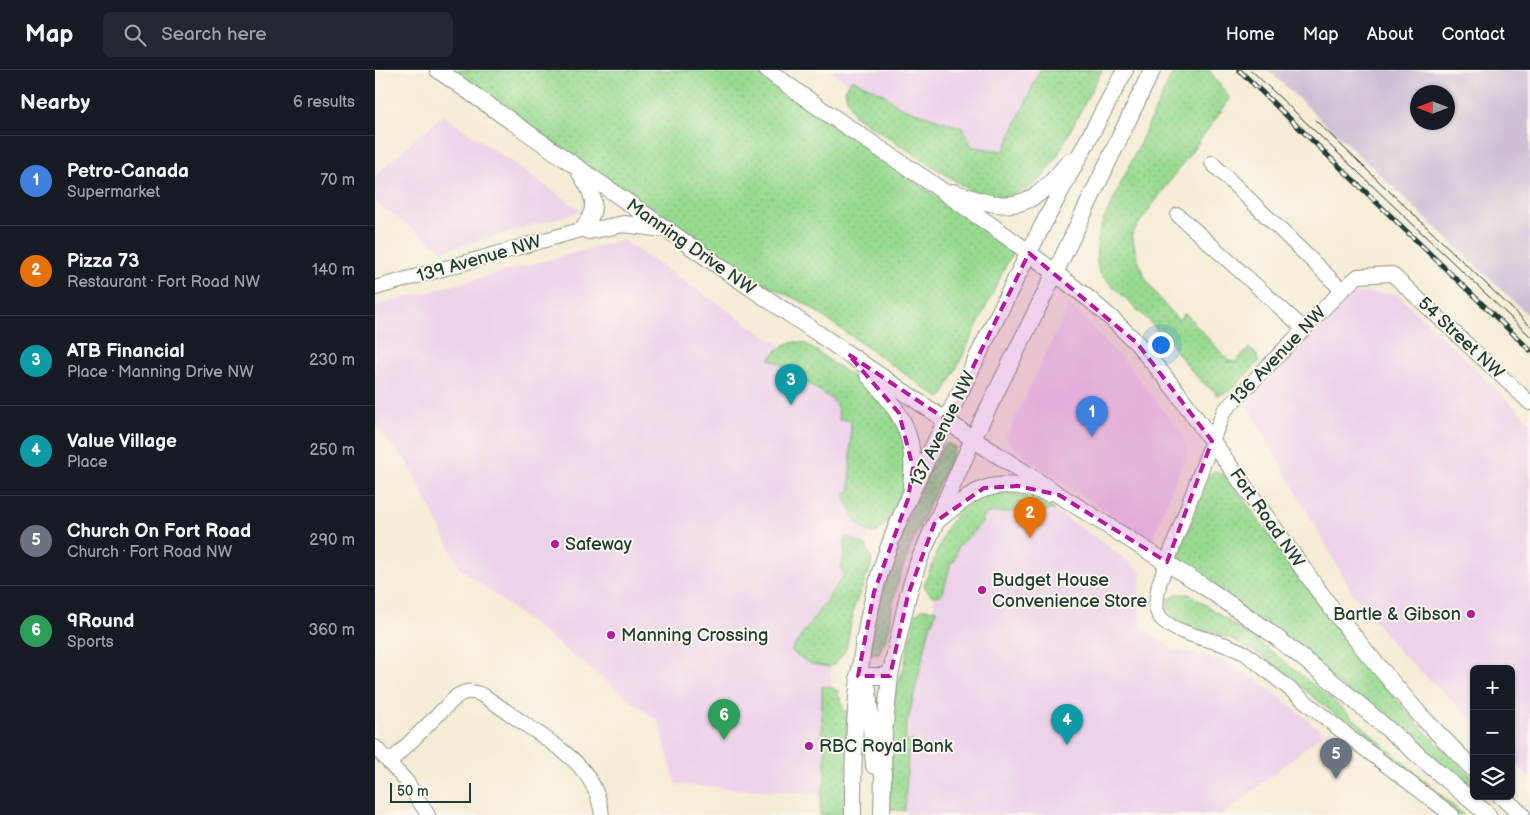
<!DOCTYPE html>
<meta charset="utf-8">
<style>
:root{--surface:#171b24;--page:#242831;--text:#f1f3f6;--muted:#9ea1a6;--line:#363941;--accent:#d690ce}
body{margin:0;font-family:"Balsamiq Sans",sans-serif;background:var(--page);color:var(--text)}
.controls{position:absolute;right:15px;bottom:15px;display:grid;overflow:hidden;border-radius:8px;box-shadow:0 1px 4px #0004}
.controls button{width:45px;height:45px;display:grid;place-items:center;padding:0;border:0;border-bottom:1px solid var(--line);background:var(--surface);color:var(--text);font:25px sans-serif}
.compass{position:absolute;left:1035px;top:15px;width:45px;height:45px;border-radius:50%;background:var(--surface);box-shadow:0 1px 4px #0004;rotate:270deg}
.scale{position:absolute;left:15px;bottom:12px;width:81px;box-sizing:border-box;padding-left:5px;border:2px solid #1f3d34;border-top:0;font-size:14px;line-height:18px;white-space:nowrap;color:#1f3d34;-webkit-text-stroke:4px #fbf7ec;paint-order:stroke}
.you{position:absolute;left:785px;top:274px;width:18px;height:18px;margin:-12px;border:4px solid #fff;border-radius:50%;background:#1a73e8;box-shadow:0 0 0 8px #1a73e833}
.badge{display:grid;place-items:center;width:32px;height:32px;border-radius:50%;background:var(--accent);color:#fff;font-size:16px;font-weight:700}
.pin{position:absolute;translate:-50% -41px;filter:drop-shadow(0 1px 2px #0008)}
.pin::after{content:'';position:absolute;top:26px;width:18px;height:15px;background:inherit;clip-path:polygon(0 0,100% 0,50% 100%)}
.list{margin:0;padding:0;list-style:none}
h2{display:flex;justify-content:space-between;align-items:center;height:65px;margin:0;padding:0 20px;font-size:21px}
h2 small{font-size:16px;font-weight:400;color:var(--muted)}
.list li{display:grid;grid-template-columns:32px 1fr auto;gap:15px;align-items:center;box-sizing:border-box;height:90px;padding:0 20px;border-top:1px solid var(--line)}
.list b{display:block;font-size:19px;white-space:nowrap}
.list p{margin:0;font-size:16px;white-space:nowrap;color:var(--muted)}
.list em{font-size:16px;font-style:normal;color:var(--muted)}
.icon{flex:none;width:28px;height:28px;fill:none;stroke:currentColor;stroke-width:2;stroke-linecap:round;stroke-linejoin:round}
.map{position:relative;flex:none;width:1155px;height:745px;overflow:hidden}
header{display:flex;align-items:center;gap:30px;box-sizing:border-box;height:70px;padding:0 25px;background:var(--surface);border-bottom:1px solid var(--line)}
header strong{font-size:24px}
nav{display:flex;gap:28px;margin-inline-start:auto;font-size:18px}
.search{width:350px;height:45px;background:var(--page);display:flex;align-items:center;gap:12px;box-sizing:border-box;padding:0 18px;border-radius:8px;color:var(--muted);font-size:19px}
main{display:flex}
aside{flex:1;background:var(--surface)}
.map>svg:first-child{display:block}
.built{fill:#edd1e9}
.railway{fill:#ccbfd4;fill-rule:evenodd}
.grass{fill:url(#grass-dots);stroke:#5c8c62}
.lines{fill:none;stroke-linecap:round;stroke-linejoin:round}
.minor-casing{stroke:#8a9485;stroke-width:16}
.major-casing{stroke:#8a9485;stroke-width:18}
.minor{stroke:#fff;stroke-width:14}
.major{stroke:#fff;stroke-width:16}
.tram{stroke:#1f3d34;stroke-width:1}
.rail-casing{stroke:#1f3d34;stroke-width:5}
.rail{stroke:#fbf7ec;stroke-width:3;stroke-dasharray:9;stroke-linecap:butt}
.marked{fill:#b5179e;fill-opacity:0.2;stroke:#b5179e;stroke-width:4;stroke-dasharray:10 6;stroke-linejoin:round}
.poi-dot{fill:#b5179e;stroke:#fbf7ec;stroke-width:2}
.labels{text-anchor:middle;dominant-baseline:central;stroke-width:4;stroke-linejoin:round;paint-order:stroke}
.street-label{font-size:18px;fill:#1f3d34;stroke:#fbf7ec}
.poi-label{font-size:18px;fill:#1f3d34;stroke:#fbf7ec;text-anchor:start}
</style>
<header>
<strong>Map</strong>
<div class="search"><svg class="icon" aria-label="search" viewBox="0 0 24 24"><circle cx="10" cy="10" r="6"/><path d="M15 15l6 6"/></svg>Search here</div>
<nav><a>Home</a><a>Map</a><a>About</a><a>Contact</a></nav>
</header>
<main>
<aside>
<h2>Nearby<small>6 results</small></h2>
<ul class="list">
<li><span class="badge" style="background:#3f7fe0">1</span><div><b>Petro-Canada</b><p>Supermarket</p></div><em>70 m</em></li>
<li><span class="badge" style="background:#e8710a">2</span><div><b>Pizza 73</b><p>Restaurant · Fort Road NW</p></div><em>140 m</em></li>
<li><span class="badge" style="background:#0f9aa8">3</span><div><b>ATB Financial</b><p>Place · Manning Drive NW</p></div><em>230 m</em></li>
<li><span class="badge" style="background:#0f9aa8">4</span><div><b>Value Village</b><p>Place</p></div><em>250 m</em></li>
<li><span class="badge" style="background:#6b7280">5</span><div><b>Church On Fort Road</b><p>Church · Fort Road NW</p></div><em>290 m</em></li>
<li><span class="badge" style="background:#2e9e5b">6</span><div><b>9Round</b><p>Sports</p></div><em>360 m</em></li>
</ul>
</aside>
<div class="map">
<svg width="1155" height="745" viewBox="0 0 1155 745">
<defs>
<pattern id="grass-dots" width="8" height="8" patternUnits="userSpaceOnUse" patternTransform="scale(1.25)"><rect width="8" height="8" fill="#99da91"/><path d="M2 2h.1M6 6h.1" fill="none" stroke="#83bc7e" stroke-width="1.8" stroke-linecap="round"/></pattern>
</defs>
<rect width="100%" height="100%" fill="#fbf7ec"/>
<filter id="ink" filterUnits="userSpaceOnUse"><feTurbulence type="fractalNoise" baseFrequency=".02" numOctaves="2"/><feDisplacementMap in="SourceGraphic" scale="10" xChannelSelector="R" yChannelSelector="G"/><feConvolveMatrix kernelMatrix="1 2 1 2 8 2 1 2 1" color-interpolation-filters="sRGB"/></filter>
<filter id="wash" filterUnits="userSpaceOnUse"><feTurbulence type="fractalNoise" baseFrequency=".0096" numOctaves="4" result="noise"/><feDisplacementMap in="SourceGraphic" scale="20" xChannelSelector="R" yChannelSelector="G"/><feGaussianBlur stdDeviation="1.12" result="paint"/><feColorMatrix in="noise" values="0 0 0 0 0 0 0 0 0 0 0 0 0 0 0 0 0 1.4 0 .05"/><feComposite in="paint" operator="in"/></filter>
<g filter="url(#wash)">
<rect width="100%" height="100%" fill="#f5ecd6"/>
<path class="built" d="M454,0H706L666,78L604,104Z
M68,45L207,141L68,181L0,132V105Z
M247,170L490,332L496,455L454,578L457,620L455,725L301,715L284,652L85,498L32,392L0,355V236Z
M975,223L1022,224L1155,352V707L1136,689V599H1099V651L1023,580L978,524L872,334Z
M695,234L749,291L805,361L813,379L776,471L637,379L631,367Z
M646,437L683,443L736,478L766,502L763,531L768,559L797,579L851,592L885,612L949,663L848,745H531L534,651L563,512L592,454L612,443Z"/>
<path class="railway" d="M893,0H1155V247L984,85ZM1042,22H1072V52H1042Z"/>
<path class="grass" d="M73,0H378L610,160L637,183L568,326L564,328L429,233L363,201Z
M665,0H727L682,86L669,106L655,117L639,123L634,129L599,123L479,45L473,31L470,20L477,9L508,24L525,37L588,58L597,77L629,81Z
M799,0H834L855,29L757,163C763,204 776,220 803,250L810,243L854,291L860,292L874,278L881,284L884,292L853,322L841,325L840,321C819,309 808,288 792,270C771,247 748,226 725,204C718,188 723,169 727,154Z
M421,272L429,273L434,276L499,322L513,338L529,371L530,407L527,423L515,452L511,451L506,459L502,461V463C481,463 476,440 469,424L475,421L476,350H464L463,339L458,330L400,291L394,289C403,279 407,274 421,272Z
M572,373L580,377V378L540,466L527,499L517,535L515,556L512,566L504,583L497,584L495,581L500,544L525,466L552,404L569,375Z
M839,401L850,404C901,474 950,544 1005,611C1034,646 1066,678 1099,709V719L809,495L805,491L804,486L834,405Z
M614,421C641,424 656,425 680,440L612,443L606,449L608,452L583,476L579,492H576L568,523C559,530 553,524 549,515L571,459L583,442Z
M472,467L492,476C492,484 498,484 496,496L479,537L471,579L466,587L461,591L460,594L454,597L436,594L416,581L469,505L466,497C470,487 470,480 470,468Z
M801,524H814L822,529L895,580L962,634L1089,745H1083L891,588L855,568L812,555L800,549L793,538L794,529Z
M547,539L561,540L558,552H556L531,659V674L537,670L543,677V682H533L530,741L514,739L517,649L520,622L529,597L541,544Z
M447,616L455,617L463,621C462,627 469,631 468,641H472L471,745H445L446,725L450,710V676L447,671Z"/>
</g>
<g filter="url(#ink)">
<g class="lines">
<g class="minor-casing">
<path id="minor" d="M837,93L967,220
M803,145L929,259
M0,218L209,159
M0,677L32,712L53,745
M15,692L82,626C92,620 99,621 109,626C127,638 145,651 163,663C196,686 221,703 227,745
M1077,745L978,670L870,583C862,580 855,576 848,574C830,568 788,561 782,541C780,533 783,522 784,514L837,371L849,341L967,220L983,206L1017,204L1155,333"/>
</g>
<g class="major-casing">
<path id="major" d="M63,0L344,196L598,369L684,425L830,517L892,560L958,612L1113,745
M392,0L446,39L562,117L641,173L714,229L737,249L762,273L802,322L951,531L992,583L1045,645L1099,700
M204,101C212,115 223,129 216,145C214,151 210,154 209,159L214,161L249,154L289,159
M578,122C610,133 640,145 669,119C679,111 686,100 695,91
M493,305C525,340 543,366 536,415
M562,451C588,430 606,411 642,416C653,417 663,420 673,423
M483,606L493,619L499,696
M483,606H515
M1126,726L1147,745
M478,745C478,671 480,597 499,524C517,453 554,386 586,320C609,274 631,228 654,182C685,121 718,61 750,0
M507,745L509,664L515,606L533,525L544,490L598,369L680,203L777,0"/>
</g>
<use href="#minor" class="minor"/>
<use href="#major" class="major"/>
<path class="tram" d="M876,0L1155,266
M940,50L1155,256"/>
<g class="rail-casing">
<path id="rail" d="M864,0L1155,280"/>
</g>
<use href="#rail" class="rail"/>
</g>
</g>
<path class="marked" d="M654,183L762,273L837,371L792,492L684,425L643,416L609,418L560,452L533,525L515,606H483L499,522L533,429L538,398L524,343L473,284L572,350Z"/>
<g class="poi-dot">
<circle cx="180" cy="474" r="5"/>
<circle cx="607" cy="520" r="5"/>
<circle cx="1096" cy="544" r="5"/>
<circle cx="236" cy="565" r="5"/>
<circle cx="434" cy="676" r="5"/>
</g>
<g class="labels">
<g class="street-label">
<text transform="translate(316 177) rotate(35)">Manning Drive NW</text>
<text transform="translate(104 189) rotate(-16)">139 Avenue NW</text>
<text transform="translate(1086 268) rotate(43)">54 Street NW</text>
<text transform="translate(903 286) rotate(-46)">136 Avenue NW</text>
<text transform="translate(568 359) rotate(-64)">137 Avenue NW</text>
<text transform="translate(892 448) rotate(55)">Fort Road NW</text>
</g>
<g class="poi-label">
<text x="190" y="474">Safeway</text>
<text x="617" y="510">Budget House<tspan x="617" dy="21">Convenience Store</tspan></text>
<text x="1086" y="544" text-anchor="end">Bartle &amp; Gibson</text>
<text x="246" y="565">Manning Crossing</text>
<text x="444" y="676">RBC Royal Bank</text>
</g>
</g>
</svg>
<div class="controls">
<button>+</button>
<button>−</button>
<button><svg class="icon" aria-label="layers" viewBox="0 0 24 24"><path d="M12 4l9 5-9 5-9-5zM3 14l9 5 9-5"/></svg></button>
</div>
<svg class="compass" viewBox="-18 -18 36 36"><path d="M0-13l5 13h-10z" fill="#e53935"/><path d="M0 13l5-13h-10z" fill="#9ea1a6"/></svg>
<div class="scale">50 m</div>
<div class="you"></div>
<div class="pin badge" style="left:717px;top:367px;background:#3f7fe0">1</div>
<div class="pin badge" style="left:655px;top:468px;background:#e8710a">2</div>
<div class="pin badge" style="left:416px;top:335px;background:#0f9aa8">3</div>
<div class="pin badge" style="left:692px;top:675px;background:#0f9aa8">4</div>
<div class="pin badge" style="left:961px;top:709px;background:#6b7280">5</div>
<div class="pin badge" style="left:349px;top:670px;background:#2e9e5b">6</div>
</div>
</main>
